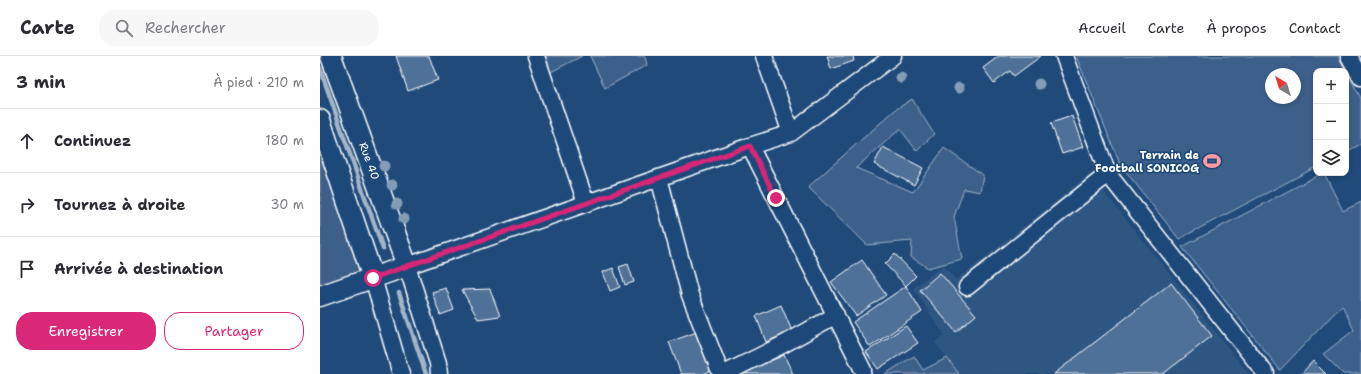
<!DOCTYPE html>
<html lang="fr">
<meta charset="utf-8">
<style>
:root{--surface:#fff;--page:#f7f7f7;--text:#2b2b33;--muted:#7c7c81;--line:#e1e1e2;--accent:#db2777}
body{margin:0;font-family:"Shantell Sans",sans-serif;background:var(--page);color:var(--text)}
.controls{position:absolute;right:12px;top:12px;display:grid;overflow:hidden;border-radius:8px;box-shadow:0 2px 6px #0003}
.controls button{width:36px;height:36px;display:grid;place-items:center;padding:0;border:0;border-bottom:1px solid var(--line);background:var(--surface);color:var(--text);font:20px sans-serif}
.compass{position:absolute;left:945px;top:12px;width:36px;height:36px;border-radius:50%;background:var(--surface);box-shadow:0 2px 6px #0003;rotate:322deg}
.stop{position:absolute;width:12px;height:12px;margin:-9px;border:3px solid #db2777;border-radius:50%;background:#fff}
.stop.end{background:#db2777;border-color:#fff;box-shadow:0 1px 4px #0008}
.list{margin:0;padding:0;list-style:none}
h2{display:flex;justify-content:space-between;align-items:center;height:52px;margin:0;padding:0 16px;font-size:17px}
h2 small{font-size:13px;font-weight:400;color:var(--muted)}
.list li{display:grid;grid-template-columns:26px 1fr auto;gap:12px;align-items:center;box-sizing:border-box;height:64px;padding:0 16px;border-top:1px solid var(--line)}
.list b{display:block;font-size:15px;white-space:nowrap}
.list em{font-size:13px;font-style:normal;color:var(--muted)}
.actions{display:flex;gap:8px;padding:12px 16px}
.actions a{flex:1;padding:9px 0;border:1px solid var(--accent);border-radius:16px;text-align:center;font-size:14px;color:var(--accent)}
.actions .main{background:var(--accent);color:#fff}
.icon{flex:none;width:22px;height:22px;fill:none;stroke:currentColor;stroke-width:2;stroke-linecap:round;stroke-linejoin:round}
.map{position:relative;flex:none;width:1041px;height:318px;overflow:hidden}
header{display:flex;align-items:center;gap:24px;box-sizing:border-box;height:56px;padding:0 20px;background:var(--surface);border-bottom:1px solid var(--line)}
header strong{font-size:19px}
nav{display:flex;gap:22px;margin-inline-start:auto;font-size:14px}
.search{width:280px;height:36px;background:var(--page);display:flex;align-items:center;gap:10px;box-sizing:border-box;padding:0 14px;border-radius:16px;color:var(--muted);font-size:15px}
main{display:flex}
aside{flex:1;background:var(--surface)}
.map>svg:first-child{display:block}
.built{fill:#2e5683}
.green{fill:#3c618b;stroke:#9eb0c5;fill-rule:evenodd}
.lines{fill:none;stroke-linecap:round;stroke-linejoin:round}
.stream{stroke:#a3b5c8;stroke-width:4.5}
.building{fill:#507197;stroke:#fff}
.minor-casing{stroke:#fff;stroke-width:19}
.major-casing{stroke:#fff;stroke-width:23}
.minor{stroke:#1f4a7a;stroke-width:16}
.major{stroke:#1f4a7a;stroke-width:20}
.tree{fill:#859cb6}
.route{stroke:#db2777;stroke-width:5}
.labels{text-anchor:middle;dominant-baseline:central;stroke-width:3.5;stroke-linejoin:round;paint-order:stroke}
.poi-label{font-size:11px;font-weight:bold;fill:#fff;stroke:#1f4a7a;text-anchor:end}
.street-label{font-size:11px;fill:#fff;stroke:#1f4a7a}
</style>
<header>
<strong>Carte</strong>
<div class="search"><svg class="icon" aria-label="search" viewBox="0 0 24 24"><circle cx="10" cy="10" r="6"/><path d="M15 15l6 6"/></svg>Rechercher</div>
<nav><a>Accueil</a><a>Carte</a><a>À propos</a><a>Contact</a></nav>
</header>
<main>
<aside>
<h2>3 min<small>À pied · 210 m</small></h2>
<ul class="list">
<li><svg class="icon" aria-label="ahead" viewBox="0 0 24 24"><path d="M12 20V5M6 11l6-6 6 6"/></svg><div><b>Continuez</b></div><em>180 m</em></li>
<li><svg class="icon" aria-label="right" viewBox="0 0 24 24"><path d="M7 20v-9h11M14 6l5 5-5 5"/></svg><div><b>Tournez à droite</b></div><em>30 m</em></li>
<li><svg class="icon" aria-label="arrive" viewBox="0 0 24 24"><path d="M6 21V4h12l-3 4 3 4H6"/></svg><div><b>Arrivée à destination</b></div></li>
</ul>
<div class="actions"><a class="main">Enregistrer</a><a>Partager</a></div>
</aside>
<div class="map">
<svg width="1041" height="318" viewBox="0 0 1041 318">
<rect width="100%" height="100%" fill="#1f4a7a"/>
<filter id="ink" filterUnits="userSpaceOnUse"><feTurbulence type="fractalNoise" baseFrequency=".025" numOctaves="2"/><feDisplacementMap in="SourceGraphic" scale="8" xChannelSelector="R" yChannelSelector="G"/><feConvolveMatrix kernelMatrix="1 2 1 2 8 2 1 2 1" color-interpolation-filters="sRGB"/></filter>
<g filter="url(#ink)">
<path class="built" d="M770,118L929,318H639L615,286L624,279L593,232L624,209L636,224Z"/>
<path class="green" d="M216,0H262L223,20Z
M270,0H325L327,9L285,32Z
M756,0H1018L1041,42V88L1026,96V15H996V111L859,183L800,108ZM951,18H975V42H951Z
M592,43L614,78L597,95L580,73L536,112L593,136L624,92L663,119L660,136L644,133L634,161L642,203L608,212L591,201L592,185L547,189L488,131L575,54Z
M0,64L53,222L0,240Z
M1002,117H1004L1023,155L1041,146V318H1023L1003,298L1034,274L1022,249L960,314L862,191Z
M594,300L603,314L627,302L639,318H565Z"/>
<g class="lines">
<path class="stream" d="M0,12L63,193
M79,237L106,318"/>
</g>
<path class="building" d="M76,0H109L118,24L88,35Z
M507,0H533L534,5L511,13Z
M679,0H721L694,20L690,15L674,27L663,12Z
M752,60L763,91L742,98L731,67Z
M563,91L603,112L594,129L554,108Z
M575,198L596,220L586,230L565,208Z
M542,204L566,239L536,260L511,226Z
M308,208L314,226L305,229L299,211Z
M293,212L300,231L290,235L283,216Z
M620,217L656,259L636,276L600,234Z
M851,227L892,280L843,318H734Z
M586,230L602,256L550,291L533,266Z
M126,232L134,254L120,259L112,236Z
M170,233L180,260L158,263L142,234Z
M461,249L472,275L446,286L436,260Z
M586,270L598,287L558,313L546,296Z
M377,276L391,315L383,318H361L349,286Z
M464,299L473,318H421Z
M993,305L1006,318H981Z"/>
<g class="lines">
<g class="minor-casing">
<path id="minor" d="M216,0L266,147
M444,0L471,77
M744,0L788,118L946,318
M1029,0L1041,21
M430,90L543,314
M339,122L370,239L401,318
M53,222L81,318
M647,231L788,118
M119,318L118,307L87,210L430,90L471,77L573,0
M404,318L464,288L516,259"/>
</g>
<g class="major-casing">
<path id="major" d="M0,64L53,222
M0,240L87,210L11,0"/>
</g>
<use href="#minor" class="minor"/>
<use href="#major" class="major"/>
</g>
<g class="tree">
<circle cx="581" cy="22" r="5.5"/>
<circle cx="719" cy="28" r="5.5"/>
<circle cx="639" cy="32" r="5.5"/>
<circle cx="64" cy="110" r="5.5"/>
<circle cx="72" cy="129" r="5.5"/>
<circle cx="77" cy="148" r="5.5"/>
<circle cx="84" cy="163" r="5.5"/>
</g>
</g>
<g class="lines" filter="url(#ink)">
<path class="route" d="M53,222L430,90L456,142"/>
</g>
<defs>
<g id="stadium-bare" transform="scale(1.38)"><path d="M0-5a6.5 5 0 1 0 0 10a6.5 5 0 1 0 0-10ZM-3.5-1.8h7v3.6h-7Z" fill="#ff9aa2" stroke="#1f4a7a" stroke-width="2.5" paint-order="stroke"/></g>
</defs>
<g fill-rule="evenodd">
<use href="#stadium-bare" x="892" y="105"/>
</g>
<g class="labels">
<g class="poi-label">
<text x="879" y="99">Terrain de<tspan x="879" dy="13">Football SONICOG</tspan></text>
</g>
<g class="street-label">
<text transform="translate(49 105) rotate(70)">Rue 40</text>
</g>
</g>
</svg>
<div class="controls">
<button>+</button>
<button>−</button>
<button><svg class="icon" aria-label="layers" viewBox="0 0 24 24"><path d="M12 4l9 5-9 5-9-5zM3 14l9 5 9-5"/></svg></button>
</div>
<svg class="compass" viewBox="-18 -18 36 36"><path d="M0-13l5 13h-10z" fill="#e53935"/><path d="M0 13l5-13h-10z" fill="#7c7c81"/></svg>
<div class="stop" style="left:53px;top:222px"></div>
<div class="stop end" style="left:456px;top:142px"></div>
</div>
</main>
